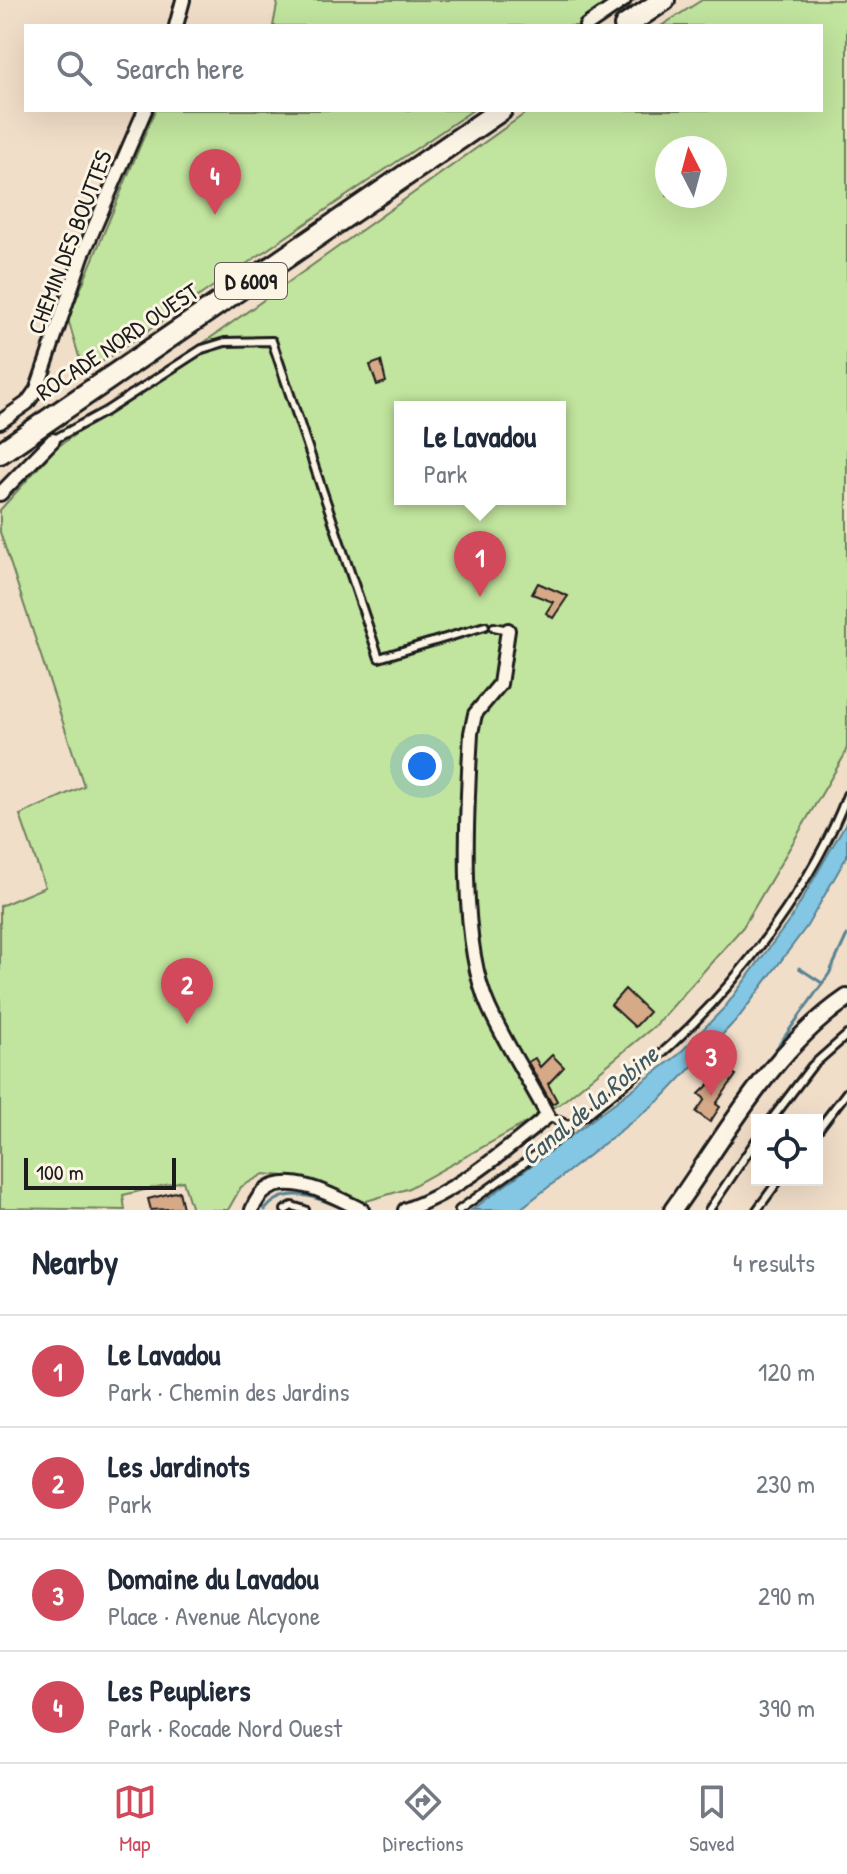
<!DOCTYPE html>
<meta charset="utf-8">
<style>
:root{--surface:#fff;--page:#f6f6f7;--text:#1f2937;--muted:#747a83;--line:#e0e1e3;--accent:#d1495b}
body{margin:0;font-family:"Patrick Hand",sans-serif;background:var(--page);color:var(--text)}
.controls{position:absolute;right:24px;bottom:24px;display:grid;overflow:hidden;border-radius:0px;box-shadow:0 8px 32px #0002}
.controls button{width:72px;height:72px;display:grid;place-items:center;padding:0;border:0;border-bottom:2px solid var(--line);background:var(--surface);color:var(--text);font:40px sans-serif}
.compass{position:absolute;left:655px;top:136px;width:72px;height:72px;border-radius:50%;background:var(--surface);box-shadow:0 8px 32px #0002;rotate:354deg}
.scale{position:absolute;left:24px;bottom:20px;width:152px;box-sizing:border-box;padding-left:8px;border:4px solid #1c1c1c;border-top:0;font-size:22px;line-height:28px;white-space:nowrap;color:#1c1c1c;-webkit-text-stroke:6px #fcf5e5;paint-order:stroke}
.you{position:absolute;left:422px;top:766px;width:28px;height:28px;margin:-20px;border:6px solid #fff;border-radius:50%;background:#1a73e8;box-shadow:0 0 0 12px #1a73e833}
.badge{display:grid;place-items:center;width:52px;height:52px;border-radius:50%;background:var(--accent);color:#fff;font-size:26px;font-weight:700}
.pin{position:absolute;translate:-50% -66px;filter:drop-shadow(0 2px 4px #0008)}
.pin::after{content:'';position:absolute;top:42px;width:28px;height:24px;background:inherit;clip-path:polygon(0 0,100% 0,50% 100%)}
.popup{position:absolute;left:394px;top:401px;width:172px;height:104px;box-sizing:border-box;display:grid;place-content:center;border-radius:0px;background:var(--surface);filter:drop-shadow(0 2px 6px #0005);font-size:26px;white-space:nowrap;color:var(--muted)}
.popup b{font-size:30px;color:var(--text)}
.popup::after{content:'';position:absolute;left:50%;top:100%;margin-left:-16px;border:16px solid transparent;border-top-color:var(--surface)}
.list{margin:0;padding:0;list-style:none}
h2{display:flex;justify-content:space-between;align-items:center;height:104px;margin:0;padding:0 32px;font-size:34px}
h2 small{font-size:26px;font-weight:400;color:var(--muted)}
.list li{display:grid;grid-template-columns:52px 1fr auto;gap:24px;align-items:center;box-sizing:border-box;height:112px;padding:0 32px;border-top:2px solid var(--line)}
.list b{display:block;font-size:30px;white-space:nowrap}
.list p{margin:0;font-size:26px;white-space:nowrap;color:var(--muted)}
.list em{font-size:26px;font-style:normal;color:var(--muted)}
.icon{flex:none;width:44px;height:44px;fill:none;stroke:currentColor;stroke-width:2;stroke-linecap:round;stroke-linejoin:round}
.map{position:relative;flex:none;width:847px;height:1210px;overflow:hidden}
.search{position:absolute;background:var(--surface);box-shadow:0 8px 32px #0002;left:24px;right:24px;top:24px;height:88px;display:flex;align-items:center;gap:20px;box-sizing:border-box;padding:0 28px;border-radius:0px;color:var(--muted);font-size:30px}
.sheet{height:552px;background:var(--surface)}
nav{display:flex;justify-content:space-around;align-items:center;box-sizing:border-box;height:112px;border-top:2px solid var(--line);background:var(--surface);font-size:22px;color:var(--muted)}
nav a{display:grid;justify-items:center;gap:4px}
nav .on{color:var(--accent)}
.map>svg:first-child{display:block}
.green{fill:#c1e49e;stroke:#6e805d;stroke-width:2;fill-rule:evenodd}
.water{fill:#83c7e4;stroke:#5a8394;stroke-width:2}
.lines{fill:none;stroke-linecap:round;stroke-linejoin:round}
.stream{stroke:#5a8394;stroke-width:3}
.building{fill:#d6a987;stroke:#1c1c1c;stroke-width:2}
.service-casing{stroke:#1c1c1c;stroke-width:12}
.minor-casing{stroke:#1c1c1c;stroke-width:18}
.tertiary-casing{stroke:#1c1c1c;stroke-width:22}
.primary-casing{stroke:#1c1c1c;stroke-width:26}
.service{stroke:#fcf5e5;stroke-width:6}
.minor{stroke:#fcf5e5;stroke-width:12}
.tertiary{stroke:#fcf5e5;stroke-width:16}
.primary{stroke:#fcf5e5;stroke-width:20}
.labels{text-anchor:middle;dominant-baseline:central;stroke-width:6;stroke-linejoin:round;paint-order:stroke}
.shield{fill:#fcf5e5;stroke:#5f5d58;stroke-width:2}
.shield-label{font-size:22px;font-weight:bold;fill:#1c1c1c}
.street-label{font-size:24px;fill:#1c1c1c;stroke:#fcf5e5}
.water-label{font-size:26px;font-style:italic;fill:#405862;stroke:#fcf5e5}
</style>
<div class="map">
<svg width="847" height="1210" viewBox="0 0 847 1210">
<rect width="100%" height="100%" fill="#f1dec9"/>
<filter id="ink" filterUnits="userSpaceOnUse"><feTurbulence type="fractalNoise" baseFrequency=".0125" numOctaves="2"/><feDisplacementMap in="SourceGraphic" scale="16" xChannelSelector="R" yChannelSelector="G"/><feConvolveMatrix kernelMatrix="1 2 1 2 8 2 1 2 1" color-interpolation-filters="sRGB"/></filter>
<g filter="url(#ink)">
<path class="green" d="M278,0H635L597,26H273Z
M702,0H847V747L844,756L743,927L657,1024L560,1104L407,1189L363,1202L284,1176L264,1174L241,1187L228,1210H192L183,1181L123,1195L125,1210L0,1208V906L45,887L20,815L84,786L0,532V510L56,448L530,110H821V26H661ZM667,148H715V196H667ZM400,407H560V499H400Z
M155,110H473L84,374L68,319Z"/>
<path class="water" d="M847,821V856L807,926L739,1017L661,1099L519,1210H472L678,1055L725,1007L792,917Z"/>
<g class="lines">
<path class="stream" d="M799,968L822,983
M761,1070L829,974L847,935
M265,1210C285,1183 319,1198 346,1210"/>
</g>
<path class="building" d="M381,361L386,382L377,385L370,365Z
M538,583L568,596L553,618L546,613L553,602L532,594Z
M625,989L649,1012L635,1027L611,1005Z
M552,1055L564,1067L548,1084L557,1101L552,1104L528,1062L535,1058L540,1067Z
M726,1068L736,1075L716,1104L720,1107L710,1122L696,1112L705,1099L699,1094Z
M179,1191L183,1208L151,1210L148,1199Z"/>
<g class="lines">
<g class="service-casing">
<path id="service" d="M53,440L106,411L202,349L225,342L272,341L379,658L485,626
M494,627L508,630
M548,1116L568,1125
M771,1120L812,1066L847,1035
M817,1131L847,1092
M285,1210L292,1206L305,1210
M459,1210L566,1133L568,1125L584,1117C614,1092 645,1069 673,1043C740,981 815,881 847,795
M709,1210L757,1139
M757,1210L779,1180"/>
</g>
<g class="minor-casing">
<path id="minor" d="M176,26L183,0
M586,26L624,0
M0,422L27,403L37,389L82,256L145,110
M0,494L53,440
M252,1210C271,1160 329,1194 362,1210
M405,1210C460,1190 502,1153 548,1116C529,1080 506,1045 489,1008C458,941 467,807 471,733L475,714L500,684L508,630"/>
</g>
<g class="tertiary-casing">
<path id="tertiary" d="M673,1210C725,1137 772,1049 847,998"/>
</g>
<g class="primary-casing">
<path id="primary" d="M625,26L664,0
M0,453L501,110"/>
</g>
<use href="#service" class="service"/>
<use href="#minor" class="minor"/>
<use href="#tertiary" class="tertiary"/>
<use href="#primary" class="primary"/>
</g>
</g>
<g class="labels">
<rect class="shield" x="215" y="263" width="72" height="36" rx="6"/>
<g class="shield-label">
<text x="251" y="281">D 6009</text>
</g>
<g class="street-label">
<text transform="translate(69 242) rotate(-69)">CHEMIN DES BOUTTES</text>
<text transform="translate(117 341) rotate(-34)">ROCADE NORD OUEST</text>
</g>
<g class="water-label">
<text transform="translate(589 1105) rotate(-40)">Canal de la Robine</text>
</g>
</g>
</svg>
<div class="controls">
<button><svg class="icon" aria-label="locate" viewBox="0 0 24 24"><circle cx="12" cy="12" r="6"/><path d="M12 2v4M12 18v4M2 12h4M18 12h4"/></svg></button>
</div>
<svg class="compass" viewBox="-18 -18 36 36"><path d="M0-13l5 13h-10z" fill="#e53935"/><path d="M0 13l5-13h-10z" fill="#747a83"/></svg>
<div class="scale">100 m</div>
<div class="you"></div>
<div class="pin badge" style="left:480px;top:597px">1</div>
<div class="popup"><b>Le Lavadou</b>Park</div>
<div class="pin badge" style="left:187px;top:1024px">2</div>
<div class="pin badge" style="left:711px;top:1096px">3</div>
<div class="pin badge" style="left:215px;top:215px">4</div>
<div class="search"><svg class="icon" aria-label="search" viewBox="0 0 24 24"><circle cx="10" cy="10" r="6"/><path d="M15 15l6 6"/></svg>Search here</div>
</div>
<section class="sheet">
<h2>Nearby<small>4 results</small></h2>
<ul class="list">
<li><span class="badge">1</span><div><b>Le Lavadou</b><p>Park · Chemin des Jardins</p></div><em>120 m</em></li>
<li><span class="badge">2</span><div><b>Les Jardinots</b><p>Park</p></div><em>230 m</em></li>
<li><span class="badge">3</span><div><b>Domaine du Lavadou</b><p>Place · Avenue Alcyone</p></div><em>290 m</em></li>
<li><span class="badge">4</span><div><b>Les Peupliers</b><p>Park · Rocade Nord Ouest</p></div><em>390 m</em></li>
</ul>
</section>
<nav>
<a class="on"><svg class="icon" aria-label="map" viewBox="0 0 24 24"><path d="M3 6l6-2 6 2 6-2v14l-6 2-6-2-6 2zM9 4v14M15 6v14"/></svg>Map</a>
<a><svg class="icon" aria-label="directions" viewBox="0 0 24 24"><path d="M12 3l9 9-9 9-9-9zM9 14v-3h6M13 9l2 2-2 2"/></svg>Directions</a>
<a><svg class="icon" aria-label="saved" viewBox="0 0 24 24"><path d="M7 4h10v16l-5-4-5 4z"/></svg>Saved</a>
</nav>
